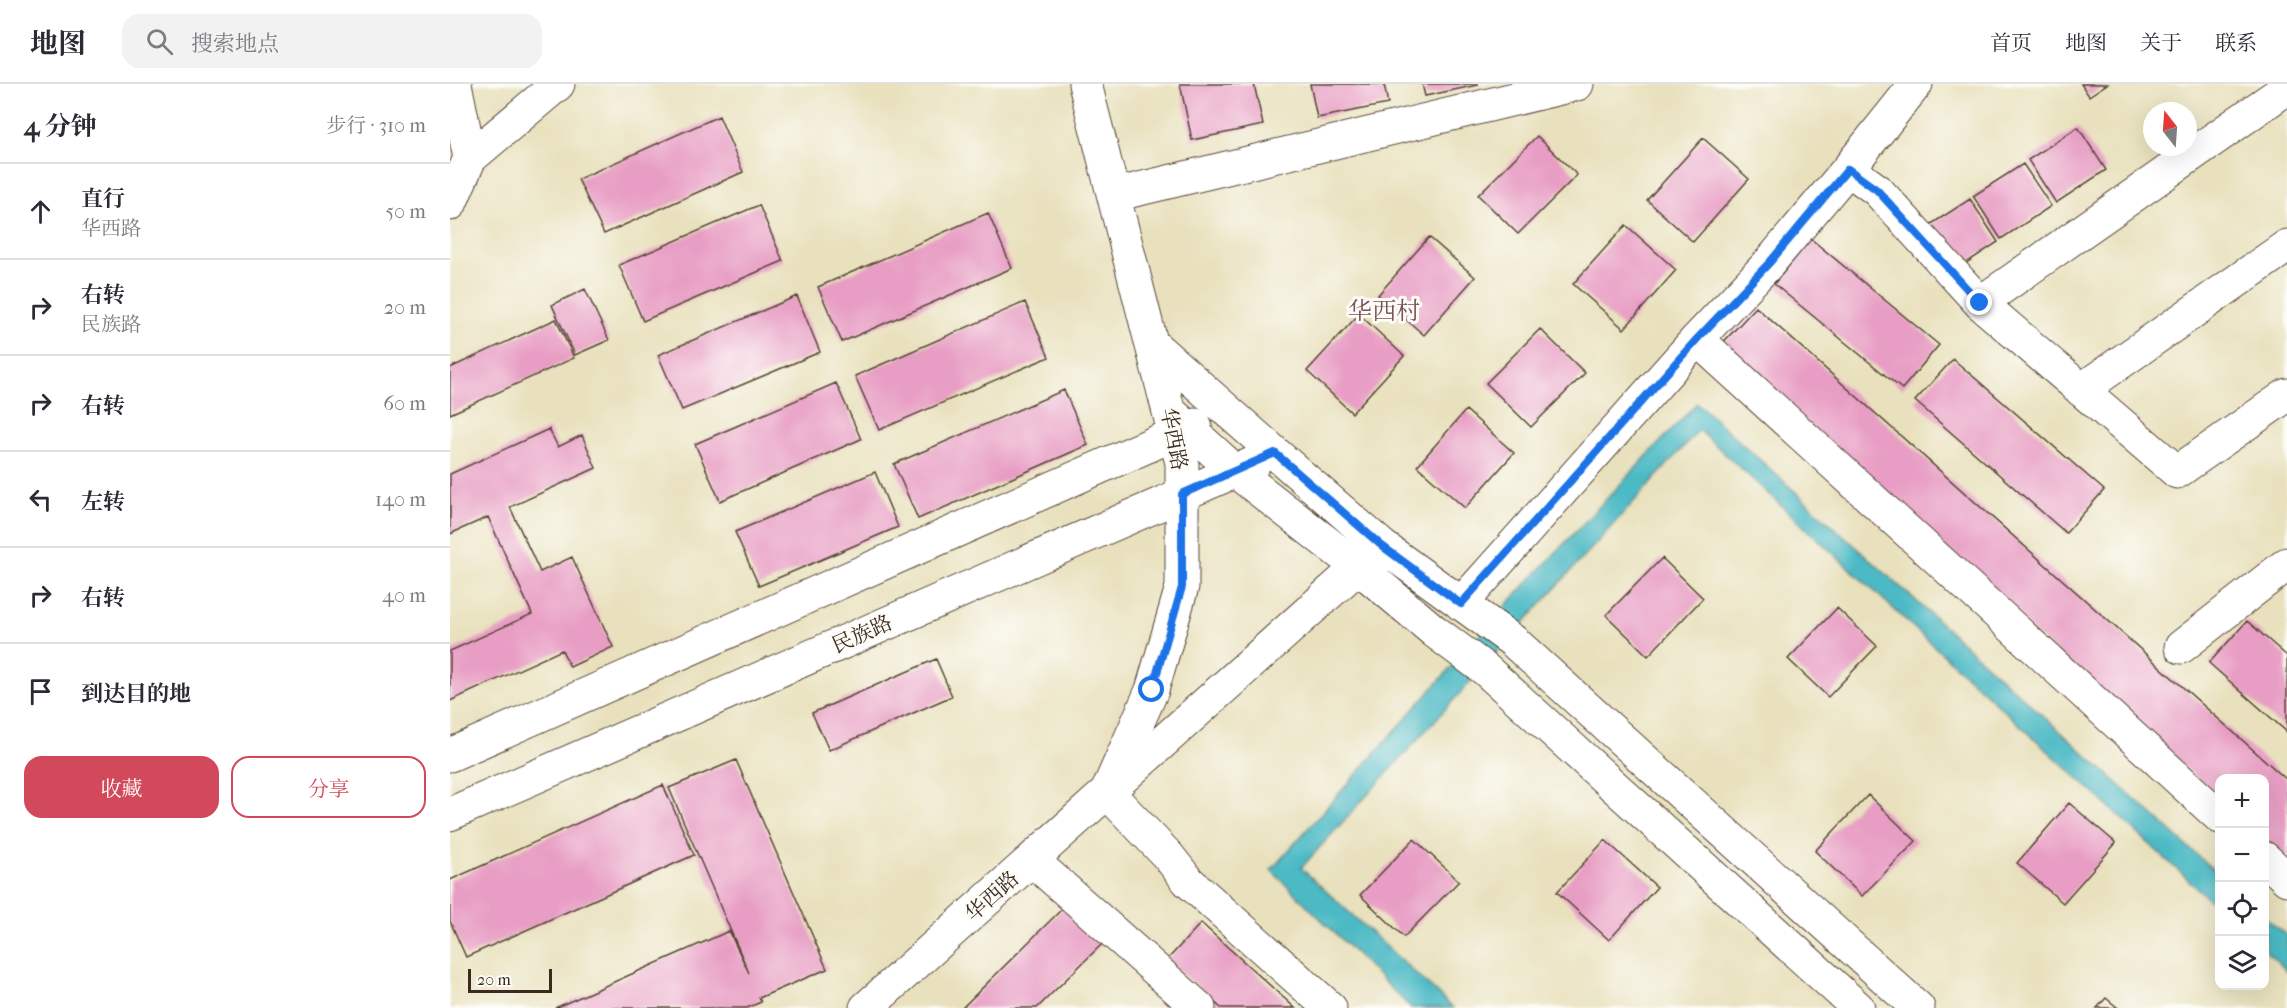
<!DOCTYPE html>
<html lang="zh">
<meta charset="utf-8">
<style>
:root{--surface:#fff;--page:#f2f2f3;--text:#2b2b33;--muted:#7c7c81;--line:#e1e1e2;--accent:#d1495b}
body{margin:0;font-family:"IM FELL French Canon","Noto Serif SC",serif;background:var(--page);color:var(--text)}
.controls{position:absolute;right:18px;bottom:18px;display:grid;overflow:hidden;border-radius:12px;box-shadow:0 6px 24px #0002}
.controls button{width:54px;height:54px;display:grid;place-items:center;padding:0;border:0;border-bottom:2px solid var(--line);background:var(--surface);color:var(--text);font:30px sans-serif}
.compass{position:absolute;left:1693px;top:18px;width:54px;height:54px;border-radius:50%;background:var(--surface);box-shadow:0 6px 24px #0002;rotate:343deg}
.scale{position:absolute;left:18px;bottom:15px;width:84px;box-sizing:border-box;padding-left:6px;border:3px solid #3b2a1e;border-top:0;font-size:16px;line-height:21px;white-space:nowrap;color:#3b2a1e;-webkit-text-stroke:4px #fdfcf7;paint-order:stroke}
.stop{position:absolute;width:18px;height:18px;margin:-14px;border:4px solid #1a73e8;border-radius:50%;background:#fff}
.stop.end{background:#1a73e8;border-color:#fff;box-shadow:0 2px 6px #0008}
.list{margin:0;padding:0;list-style:none}
h2{display:flex;justify-content:space-between;align-items:center;height:78px;margin:0;padding:0 24px;font-size:26px}
h2 small{font-size:20px;font-weight:400;color:var(--muted)}
.list li{display:grid;grid-template-columns:39px 1fr auto;gap:18px;align-items:center;box-sizing:border-box;height:96px;padding:0 24px;border-top:2px solid var(--line)}
.list b{display:block;font-size:22px;white-space:nowrap}
.list p{margin:0;font-size:20px;white-space:nowrap;color:var(--muted)}
.list em{font-size:20px;font-style:normal;color:var(--muted)}
.actions{display:flex;gap:12px;padding:18px 24px}
.actions a{flex:1;padding:14px 0;border:2px solid var(--accent);border-radius:18px;text-align:center;font-size:21px;color:var(--accent)}
.actions .main{background:var(--accent);color:#fff}
.icon{flex:none;width:33px;height:33px;fill:none;stroke:currentColor;stroke-width:2;stroke-linecap:round;stroke-linejoin:round}
.map{position:relative;flex:none;width:1837px;height:924px;overflow:hidden}
header{display:flex;align-items:center;gap:36px;box-sizing:border-box;height:84px;padding:0 30px;background:var(--surface);border-bottom:2px solid var(--line)}
header strong{font-size:28px}
nav{display:flex;gap:33px;margin-inline-start:auto;font-size:21px}
.search{width:420px;height:54px;background:var(--page);display:flex;align-items:center;gap:15px;box-sizing:border-box;padding:0 21px;border-radius:18px;color:var(--muted);font-size:22px}
main{display:flex}
aside{flex:1;background:var(--surface)}
.map>svg:first-child{display:block}
.water{fill:#4cbac5;stroke:#447272;stroke-width:1.5}
.building{fill:#e89ec4}
.lines{fill:none;stroke-linecap:round;stroke-linejoin:round}
.minor-casing{stroke:#554536;stroke-width:35}
.minor{stroke:#fff;stroke-width:33}
.route{stroke:#1a73e8;stroke-width:8}
.labels{text-anchor:middle;dominant-baseline:central;stroke-width:6;stroke-linejoin:round;paint-order:stroke}
.street-label{font-size:21px;fill:#3b2a1e;stroke:#fdfcf7}
.quarter-label{font-size:24px;fill:#785358;stroke:#fdfcf7}
</style>
<header>
<strong>地图</strong>
<div class="search"><svg class="icon" aria-label="search" viewBox="0 0 24 24"><circle cx="10" cy="10" r="6"/><path d="M15 15l6 6"/></svg>搜索地点</div>
<nav><a>首页</a><a>地图</a><a>关于</a><a>联系</a></nav>
</header>
<main>
<aside>
<h2>4 分钟<small>步行 · 310 m</small></h2>
<ul class="list">
<li><svg class="icon" aria-label="ahead" viewBox="0 0 24 24"><path d="M12 20V5M6 11l6-6 6 6"/></svg><div><b>直行</b><p>华西路</p></div><em>50 m</em></li>
<li><svg class="icon" aria-label="right" viewBox="0 0 24 24"><path d="M7 20v-9h11M14 6l5 5-5 5"/></svg><div><b>右转</b><p>民族路</p></div><em>20 m</em></li>
<li><svg class="icon" aria-label="right" viewBox="0 0 24 24"><path d="M7 20v-9h11M14 6l5 5-5 5"/></svg><div><b>右转</b></div><em>60 m</em></li>
<li><svg class="icon" aria-label="left" viewBox="0 0 24 24"><path d="M17 20v-9H6M10 6l-5 5 5 5"/></svg><div><b>左转</b></div><em>140 m</em></li>
<li><svg class="icon" aria-label="right" viewBox="0 0 24 24"><path d="M7 20v-9h11M14 6l5 5-5 5"/></svg><div><b>右转</b></div><em>40 m</em></li>
<li><svg class="icon" aria-label="arrive" viewBox="0 0 24 24"><path d="M6 21V4h12l-3 4 3 4H6"/></svg><div><b>到达目的地</b></div></li>
</ul>
<div class="actions"><a class="main">收藏</a><a>分享</a></div>
</aside>
<div class="map">
<svg width="1837" height="924" viewBox="0 0 1837 924">
<rect width="100%" height="100%" fill="#fdfcf7"/>
<filter id="ink" filterUnits="userSpaceOnUse"><feTurbulence type="fractalNoise" baseFrequency=".0167" numOctaves="2"/><feDisplacementMap in="SourceGraphic" scale="12" xChannelSelector="R" yChannelSelector="G"/><feConvolveMatrix kernelMatrix="1 2 1 2 8 2 1 2 1" color-interpolation-filters="sRGB"/></filter>
<filter id="wash" filterUnits="userSpaceOnUse"><feTurbulence type="fractalNoise" baseFrequency=".008" numOctaves="4" result="noise"/><feDisplacementMap in="SourceGraphic" scale="24" xChannelSelector="R" yChannelSelector="G"/><feGaussianBlur stdDeviation="1.35" result="paint"/><feColorMatrix in="noise" values="0 0 0 0 0 0 0 0 0 0 0 0 0 0 0 0 0 1.4 0 .05"/><feComposite in="paint" operator="in"/></filter>
<g filter="url(#wash)">
<rect width="100%" height="100%" fill="#e9e1be"/>
<path class="water" d="M1247,319L1769,791L1770,825L1249,346L851,784L1003,924H961L821,786L1063,514Z
M1814,832L1837,852V887L1815,866Z"/>
<g id="blocks">
<path class="building" d="M730,0H804L813,41L742,56Z
M860,0H934L938,20L867,34Z
M972,0H1028V1L975,12Z
M1631,0H1657L1639,12Z
M269,32L293,88L154,150L128,95Z
M1628,43L1656,86L1606,119L1578,76Z
M1087,52L1127,91L1068,150L1028,111Z
M1253,54L1299,95L1243,158L1197,116Z
M1573,80L1601,122L1551,155L1523,112Z
M1520,115L1548,158L1498,191L1469,148Z
M309,121L333,177L193,237L169,181Z
M538,129L562,184L392,258L368,203Z
M1176,141L1226,186L1174,245L1123,200Z
M979,153L1025,193L974,251L928,211Z
M1361,155L1489,261L1452,305L1324,200Z
M135,205L159,256L125,271L102,221Z
M347,212L370,268L232,326L208,271Z
M575,218L599,273L429,346L405,292Z
M1306,223L1837,696V775L1814,755V694H1770V715L1266,266Z
M909,230L954,272L902,329L857,287Z
M106,235L124,274L0,330V284Z
M1090,245L1135,289L1081,343L1036,299Z
M1503,275L1654,406L1616,449L1465,317Z
M386,299L411,355L270,417L245,360Z
M614,306L638,361L468,435L444,380Z
M1016,326L1064,369L1015,424L967,382Z
M99,345L108,363L132,351L146,384L60,423L90,488L122,473L163,563L120,583L112,566L0,617V567L82,530L38,433L0,450V390Z
M425,388L448,443L309,502L285,448Z
M1212,474L1253,514L1198,572L1156,531Z
M1387,524L1427,562L1378,613L1338,575Z
M1797,537L1837,572V648L1759,579Z
M486,575L502,612L379,666L362,629Z
M286,676L377,885L309,914L311,918L297,924H105L279,847L299,889L219,704Z
M213,701L244,771L16,873L0,837V796Z
M1418,711L1466,757L1412,812L1365,767Z
M1619,719L1666,759L1613,819L1567,779Z
M964,755L1009,797L954,853L910,811Z
M1155,756L1207,803L1159,856L1107,808Z
M616,821L653,859L587,924H512Z
M751,839L845,924H771L717,876Z
M1656,914L1668,924H1647Z"/>
</g>
</g>
<g filter="url(#ink)">
<use href="#blocks" fill-opacity="0" stroke="#554536" stroke-width="1.5"/>
<g class="lines">
<g class="minor-casing">
<path id="minor" d="M5,0L20,74
M1398,85L1427,106L1530,219L1727,388L1837,311
M664,111L1127,0
M0,120L20,74L108,0
M1530,219L1837,4
M1247,255L1770,733
M702,260L825,369L932,462L1063,557L1468,924
M1631,306L1837,162
M719,327L785,387L908,483L984,547L1036,586L1408,924
M1011,520L1247,255L1320,178L1398,85L1466,0
M1731,563L1837,480
M0,671L745,341
M0,730L804,379
M1814,774L1837,795
M582,776L749,924
M416,924L657,708L702,606L732,503V379L635,0
M880,924L738,797L719,773L657,708L924,469"/>
</g>
<use href="#minor" class="minor"/>
</g>
</g>
<g class="lines" filter="url(#ink)">
<path class="route" d="M702,606L732,503V410L825,369L932,462L1011,520L1247,255L1320,178L1398,85L1427,106L1530,219"/>
</g>
<g class="labels">
<g class="street-label">
<text transform="translate(724 355) rotate(79)">华西路</text>
<text transform="translate(412 550) rotate(-24)">民族路</text>
<text transform="translate(542 812) rotate(-42)">华西路</text>
</g>
<g class="quarter-label">
<text x="934" y="227">华西村</text>
</g>
</g>
</svg>
<div class="controls">
<button>+</button>
<button>−</button>
<button><svg class="icon" aria-label="locate" viewBox="0 0 24 24"><circle cx="12" cy="12" r="6"/><path d="M12 2v4M12 18v4M2 12h4M18 12h4"/></svg></button>
<button><svg class="icon" aria-label="layers" viewBox="0 0 24 24"><path d="M12 4l9 5-9 5-9-5zM3 14l9 5 9-5"/></svg></button>
</div>
<svg class="compass" viewBox="-18 -18 36 36"><path d="M0-13l5 13h-10z" fill="#e53935"/><path d="M0 13l5-13h-10z" fill="#7c7c81"/></svg>
<div class="scale">20 m</div>
<div class="stop" style="left:702px;top:606px"></div>
<div class="stop end" style="left:1530px;top:219px"></div>
</div>
</main>
